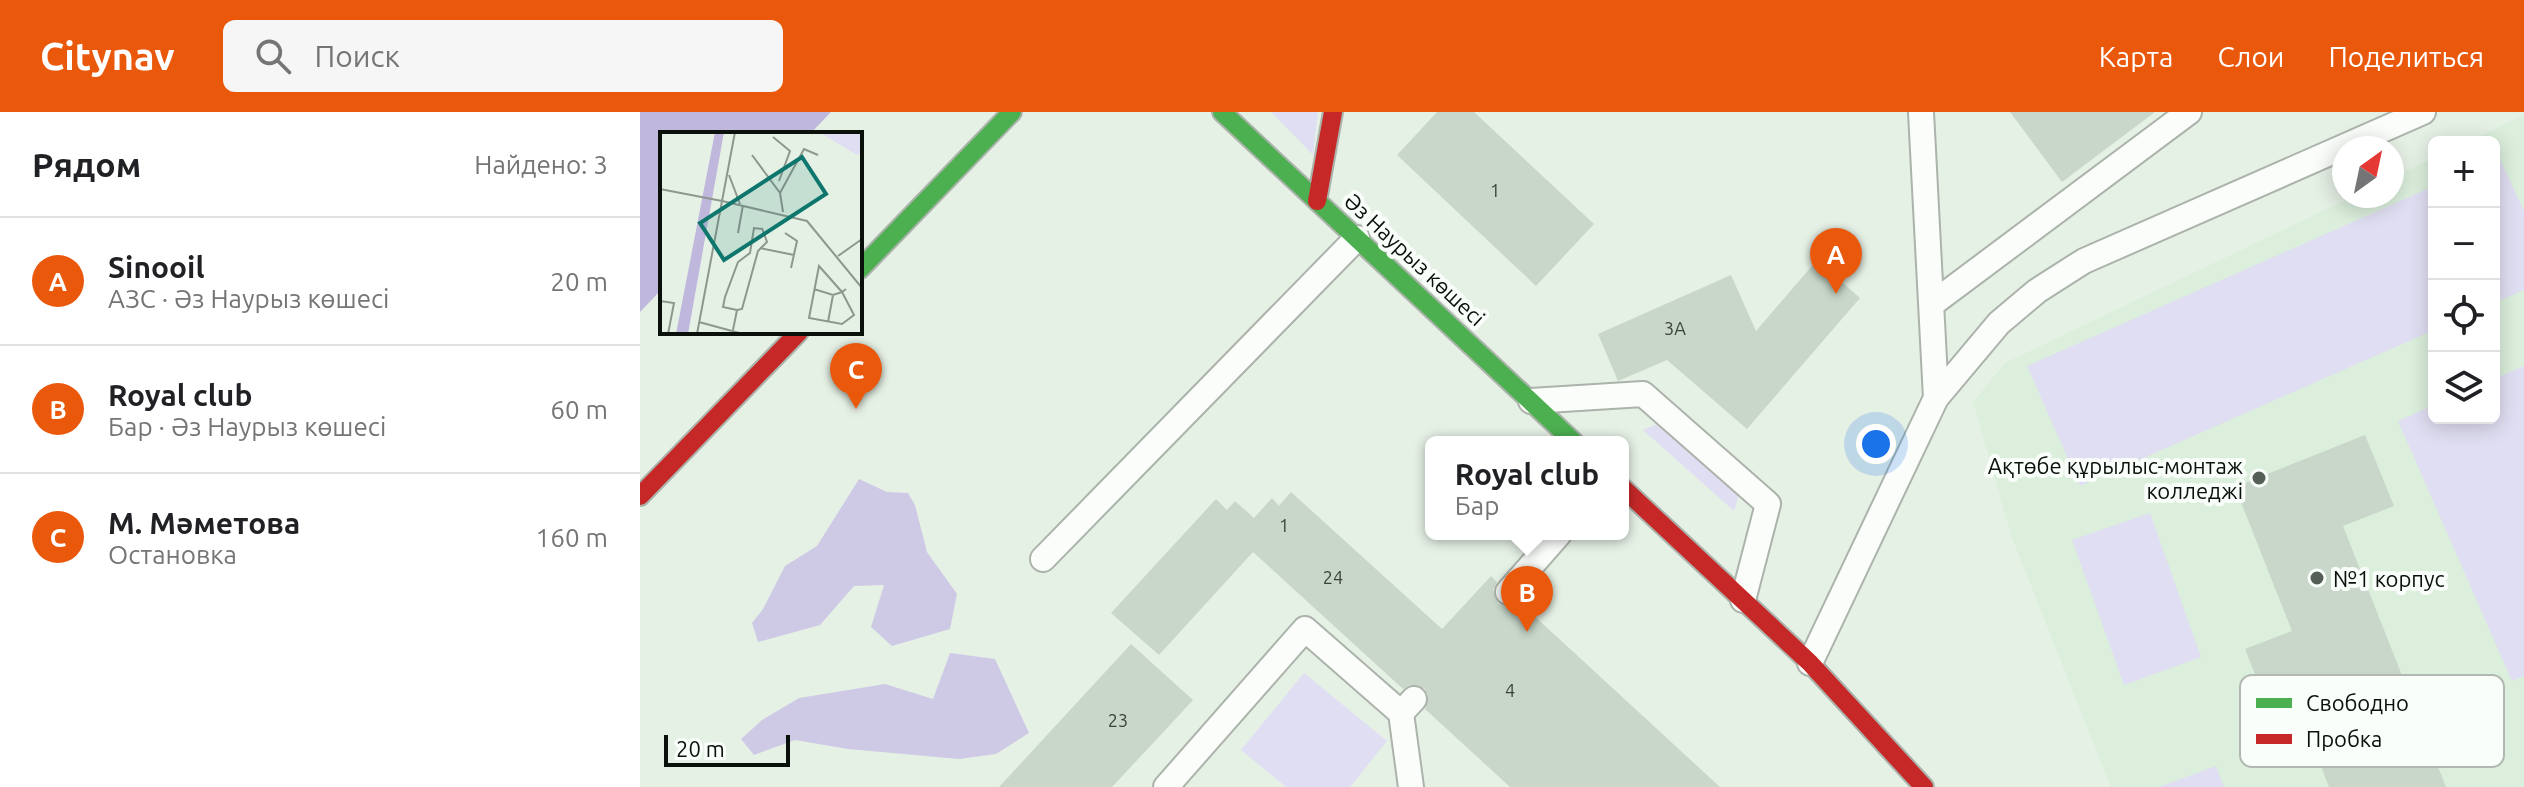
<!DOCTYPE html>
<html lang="ru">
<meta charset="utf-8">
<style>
:root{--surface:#fff;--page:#f6f6f6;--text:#202124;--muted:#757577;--line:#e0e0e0;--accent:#ea580c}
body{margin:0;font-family:Ubuntu,sans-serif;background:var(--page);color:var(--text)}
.controls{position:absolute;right:24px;top:24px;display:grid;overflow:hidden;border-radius:12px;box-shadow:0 4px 20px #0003}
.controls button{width:72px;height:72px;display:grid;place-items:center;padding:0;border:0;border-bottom:2px solid var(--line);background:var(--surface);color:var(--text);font:40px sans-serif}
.compass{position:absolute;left:1692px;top:24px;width:72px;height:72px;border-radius:50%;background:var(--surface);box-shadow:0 4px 20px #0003;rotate:33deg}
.scale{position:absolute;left:24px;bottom:20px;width:126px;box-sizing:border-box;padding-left:8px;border:4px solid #09110a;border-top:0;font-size:22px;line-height:28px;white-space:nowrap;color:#09110a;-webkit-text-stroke:6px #fafefa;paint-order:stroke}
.you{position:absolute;left:1236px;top:332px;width:28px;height:28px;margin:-20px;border:6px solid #fff;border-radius:50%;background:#1a73e8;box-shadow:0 0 0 12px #1a73e833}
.badge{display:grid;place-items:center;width:52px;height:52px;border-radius:50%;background:var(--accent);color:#fff;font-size:26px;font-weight:700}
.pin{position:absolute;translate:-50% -66px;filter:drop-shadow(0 2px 4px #0008)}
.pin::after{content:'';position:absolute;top:42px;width:28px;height:24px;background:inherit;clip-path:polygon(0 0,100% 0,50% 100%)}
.popup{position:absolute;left:785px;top:324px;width:204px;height:104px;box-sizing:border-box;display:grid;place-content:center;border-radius:12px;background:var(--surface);filter:drop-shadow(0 2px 6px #0005);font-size:26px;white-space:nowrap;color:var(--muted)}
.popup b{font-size:30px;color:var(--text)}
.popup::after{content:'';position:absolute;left:50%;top:100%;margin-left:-16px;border:16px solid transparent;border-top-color:var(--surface)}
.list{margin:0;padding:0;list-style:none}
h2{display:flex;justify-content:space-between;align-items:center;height:104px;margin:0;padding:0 32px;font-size:34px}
h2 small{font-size:26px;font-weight:400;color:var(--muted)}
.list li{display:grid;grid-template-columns:52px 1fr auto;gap:24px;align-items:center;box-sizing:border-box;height:128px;padding:0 32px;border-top:2px solid var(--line)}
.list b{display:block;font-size:30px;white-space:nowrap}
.list p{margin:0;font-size:26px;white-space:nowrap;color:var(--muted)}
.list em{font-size:26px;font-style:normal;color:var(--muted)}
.icon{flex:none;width:44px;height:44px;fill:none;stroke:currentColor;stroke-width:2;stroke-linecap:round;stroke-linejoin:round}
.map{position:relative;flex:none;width:1884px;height:675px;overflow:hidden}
header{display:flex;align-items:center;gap:48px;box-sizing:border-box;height:112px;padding:0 40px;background:var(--accent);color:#fff}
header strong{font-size:38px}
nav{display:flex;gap:44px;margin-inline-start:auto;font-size:28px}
.search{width:560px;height:72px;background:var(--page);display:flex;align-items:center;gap:20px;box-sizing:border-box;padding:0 28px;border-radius:12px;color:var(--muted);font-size:30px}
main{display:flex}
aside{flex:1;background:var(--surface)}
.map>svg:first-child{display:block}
.built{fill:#dbefdc}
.green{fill:#e0def2}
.forest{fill:#cecae5}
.water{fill:#bfb7dc}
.building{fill:#c8d7c9}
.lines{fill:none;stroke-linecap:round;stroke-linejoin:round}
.lane-casing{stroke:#abb3ab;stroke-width:28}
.fast-casing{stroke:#abb3ab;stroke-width:22}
.jam-casing{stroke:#abb3ab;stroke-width:22}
.lane{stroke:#fbfdfb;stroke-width:24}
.fast{stroke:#4caf50;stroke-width:18}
.jam{stroke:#c62828;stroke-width:18}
.poi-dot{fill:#565f57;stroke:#fafefa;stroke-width:3}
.labels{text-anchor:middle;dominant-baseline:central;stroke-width:8;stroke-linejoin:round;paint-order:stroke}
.number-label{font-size:18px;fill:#39423a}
.street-label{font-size:22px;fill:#09110a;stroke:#fafefa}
.poi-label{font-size:22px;fill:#09110a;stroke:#fafefa;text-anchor:end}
.inset-road{fill:none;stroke:#8e978e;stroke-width:2}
.view{fill:#0f766e;fill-opacity:0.15;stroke:#0f766e;stroke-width:4}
.inset-edge{fill:none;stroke:#09110a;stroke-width:4}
.key{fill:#fafefa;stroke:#b2b7b2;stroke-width:2}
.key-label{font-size:22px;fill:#09110a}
</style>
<header>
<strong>Citynav</strong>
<div class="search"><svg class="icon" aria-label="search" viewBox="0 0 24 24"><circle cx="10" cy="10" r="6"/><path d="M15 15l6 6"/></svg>Поиск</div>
<nav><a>Карта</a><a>Слои</a><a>Поделиться</a></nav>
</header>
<main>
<aside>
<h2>Рядом<small>Найдено: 3</small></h2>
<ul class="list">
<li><span class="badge">A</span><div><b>Sinooil</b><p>АЗС · Әз Наурыз көшесі</p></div><em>20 m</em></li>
<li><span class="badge">B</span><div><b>Royal club</b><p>Бар · Әз Наурыз көшесі</p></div><em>60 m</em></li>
<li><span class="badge">C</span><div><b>М. Мәметова</b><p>Остановка</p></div><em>160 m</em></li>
</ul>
</aside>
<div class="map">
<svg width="1884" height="675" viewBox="0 0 1884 675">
<rect width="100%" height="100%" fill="#e6f1e6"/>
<path class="built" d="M1884,3V675H1471L1372,426L1333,290L1365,251L1714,84H1752V66L1794,46V306H1854V30H1827Z"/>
<path class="green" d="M631,0H678L673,43Z
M1859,45L1884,99V178L1854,191V47Z
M1794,74V218L1440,374L1387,254Z
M1884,254V564L1872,569L1758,309L1794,293V306H1854V267Z
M1015,313L1028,314L1090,368L1099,383L1094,399L1003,318Z
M1510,401L1561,545L1484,573L1432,428Z
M664,561L747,629L710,675H646L601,638Z
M1576,654L1584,675H1519Z"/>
<path class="forest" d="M219,367L247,380L268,381L275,393L287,440L317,482L310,517L252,534L231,515L244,473L214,474L180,513L118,530L112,511L123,497L145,454L177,434Z
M310,541L355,547L389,621L356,642L319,647L208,637L155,628L114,643L101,627L122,608L159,586L245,572L293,587Z"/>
<path class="water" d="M0,0H191L170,22H22V177L0,200Z"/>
<path class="building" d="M797,0H834L954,112L896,174L757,43Z
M1370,0H1515L1422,70Z
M1177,148L1220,186L1107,317L1027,248L978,269L958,222L1091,163L1116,219Z
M1725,323L1754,394L1703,414L1806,675H1689L1673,633L1647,643L1605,537L1652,519L1595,375Z
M651,380L802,517L851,464L857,470L853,478L858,491L866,495L879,490L1080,675H870L785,597L788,583L784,576L770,573L763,577L613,440L519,543L471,501L576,387L587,398L595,389L614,406L632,386L639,394Z
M491,532L553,588L517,627L472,675H359Z"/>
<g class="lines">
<g class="lane-casing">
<path id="lane" d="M1292,192L1549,0
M1296,286L1359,211L1397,179L1444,149L1783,0
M891,289L1003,282L1128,392L1103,488
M403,447L717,126
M868,480L919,422
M1170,551L1296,286L1281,0
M526,675L665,517L761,601
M771,675L761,601L774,587"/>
</g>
<g class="fast-casing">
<path id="fast" d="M582,0L934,330
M220,157L372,0"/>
</g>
<g class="jam-casing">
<path id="jam" d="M677,89L693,0
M983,376L1170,551L1284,675
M0,384L159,220"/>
</g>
<use href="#lane" class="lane"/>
<use href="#fast" class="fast"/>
<use href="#jam" class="jam"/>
</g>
<g class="poi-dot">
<circle cx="1619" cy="366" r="8"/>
<circle cx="1677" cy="466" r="8"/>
</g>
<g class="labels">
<g class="number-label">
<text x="855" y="78">1</text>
<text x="1035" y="216">3А</text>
<text x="644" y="413">1</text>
<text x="693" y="465">24</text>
<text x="870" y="578">4</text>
<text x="478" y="608">23</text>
</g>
<g class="street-label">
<text transform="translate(775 147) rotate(43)">Әз Наурыз көшесі</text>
</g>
<g class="poi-label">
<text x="1603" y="353">Ақтөбе құрылыс-монтаж<tspan x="1603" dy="25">колледжі</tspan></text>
<text x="1693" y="466" text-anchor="start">№1 корпус</text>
</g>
</g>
<g transform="translate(20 20)">
<rect width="202" height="202" fill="#e6f1e6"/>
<path d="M159,0H200L202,20L197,23Z" fill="#e0def2"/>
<path d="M55,0H64L28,202H16Z" fill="#bfb7dc"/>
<path class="inset-road" d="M113,5L130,19L119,49M92,23L120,61L123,80M69,43L80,72M0,57L62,69M120,61L144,17L158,23M62,69L147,89L202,156M78,101L83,73M125,101L137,109L131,136M100,116L134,123M178,124L202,107M154,157L173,163L182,160M182,160L159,134L149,186L182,192L194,183L182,160L186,157M0,169L14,171L8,202M77,178L82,177L98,119L107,110L102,96M39,190L83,202M168,190L173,163M73,198L77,178L63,175L65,165L78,130L90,121L94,96L102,97M37,202L75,0"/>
<path class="view" d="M142,25L166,62L64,128L40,91Z"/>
<rect width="202" height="202" class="inset-edge"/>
</g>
<rect x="1600" y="563" width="264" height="92" rx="12" class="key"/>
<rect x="1616" y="586" width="36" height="10" fill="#4caf50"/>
<rect x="1616" y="622" width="36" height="10" fill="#c62828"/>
<g class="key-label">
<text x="1666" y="599">Свободно</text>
<text x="1666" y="635">Пробка</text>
</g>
</svg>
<div class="controls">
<button>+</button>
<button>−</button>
<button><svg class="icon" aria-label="locate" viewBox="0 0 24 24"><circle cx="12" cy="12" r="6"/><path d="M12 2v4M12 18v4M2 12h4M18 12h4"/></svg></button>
<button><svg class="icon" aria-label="layers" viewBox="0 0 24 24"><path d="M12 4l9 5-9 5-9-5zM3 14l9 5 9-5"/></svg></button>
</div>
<svg class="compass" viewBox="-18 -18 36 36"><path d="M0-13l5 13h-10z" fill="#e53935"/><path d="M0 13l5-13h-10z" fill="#757577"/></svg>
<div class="scale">20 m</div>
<div class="you"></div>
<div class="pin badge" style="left:1196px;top:182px">A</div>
<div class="pin badge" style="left:887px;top:520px">B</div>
<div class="popup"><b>Royal club</b>Бар</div>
<div class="pin badge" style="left:216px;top:297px">C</div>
</div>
</main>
